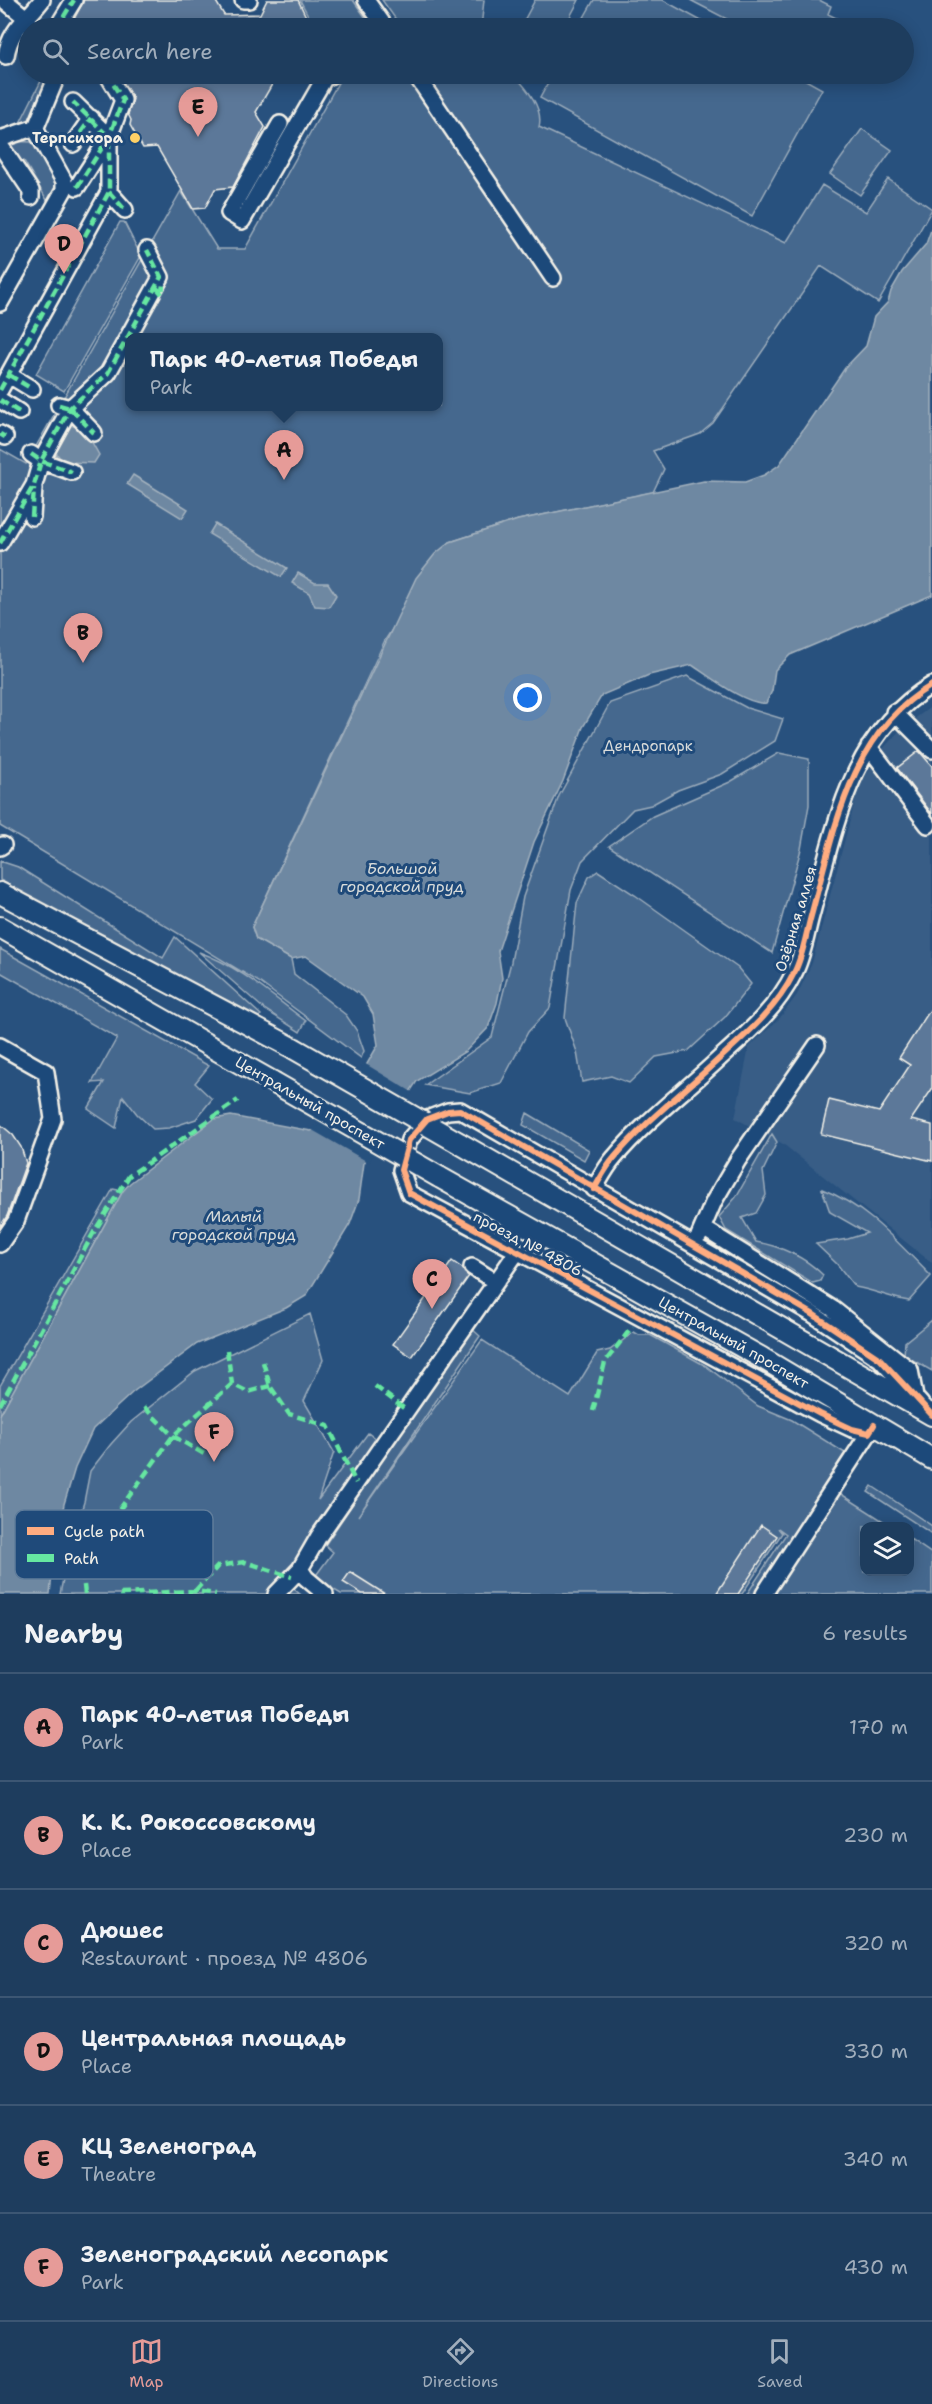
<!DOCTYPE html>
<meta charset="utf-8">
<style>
:root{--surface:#1e3d5e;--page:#264464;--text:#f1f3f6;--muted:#a1aebc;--line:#3c5673;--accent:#e69b98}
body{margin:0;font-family:"Shantell Sans",sans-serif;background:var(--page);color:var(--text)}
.controls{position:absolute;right:18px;bottom:18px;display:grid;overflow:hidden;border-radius:12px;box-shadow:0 3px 15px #0003}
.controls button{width:54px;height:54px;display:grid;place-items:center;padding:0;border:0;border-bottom:2px solid var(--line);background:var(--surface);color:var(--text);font:30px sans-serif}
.you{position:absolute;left:528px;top:698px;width:21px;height:21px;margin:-15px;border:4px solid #fff;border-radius:50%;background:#1a73e8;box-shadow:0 0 0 9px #1a73e833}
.badge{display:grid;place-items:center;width:39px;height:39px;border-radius:50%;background:var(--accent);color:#111;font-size:20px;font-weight:700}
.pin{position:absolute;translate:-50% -50px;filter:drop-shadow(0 2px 3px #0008)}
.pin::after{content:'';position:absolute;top:32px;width:21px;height:18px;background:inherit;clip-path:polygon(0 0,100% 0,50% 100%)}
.popup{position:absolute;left:125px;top:333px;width:318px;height:78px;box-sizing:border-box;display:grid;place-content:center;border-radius:12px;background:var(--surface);filter:drop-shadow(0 2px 4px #0005);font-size:20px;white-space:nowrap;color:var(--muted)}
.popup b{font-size:22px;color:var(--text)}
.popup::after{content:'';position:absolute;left:50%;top:100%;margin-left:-12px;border:12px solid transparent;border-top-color:var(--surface)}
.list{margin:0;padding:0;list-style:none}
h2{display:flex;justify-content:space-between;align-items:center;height:78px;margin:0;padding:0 24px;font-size:26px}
h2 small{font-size:20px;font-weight:400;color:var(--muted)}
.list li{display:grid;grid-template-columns:39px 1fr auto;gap:18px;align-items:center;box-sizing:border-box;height:108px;padding:0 24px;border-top:2px solid var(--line)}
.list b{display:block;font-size:22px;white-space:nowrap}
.list p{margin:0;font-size:20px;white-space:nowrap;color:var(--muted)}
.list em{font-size:20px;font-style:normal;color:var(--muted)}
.icon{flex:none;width:33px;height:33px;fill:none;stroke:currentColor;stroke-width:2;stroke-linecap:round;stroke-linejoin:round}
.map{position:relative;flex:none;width:932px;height:1594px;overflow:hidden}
.search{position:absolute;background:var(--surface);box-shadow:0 3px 15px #0003;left:18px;right:18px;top:18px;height:66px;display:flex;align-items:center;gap:15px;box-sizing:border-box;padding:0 21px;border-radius:33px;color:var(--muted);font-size:22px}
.sheet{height:726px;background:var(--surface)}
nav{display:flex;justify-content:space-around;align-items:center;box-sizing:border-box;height:84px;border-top:2px solid var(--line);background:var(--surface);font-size:16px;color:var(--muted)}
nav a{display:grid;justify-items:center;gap:3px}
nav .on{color:var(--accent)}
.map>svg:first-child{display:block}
.built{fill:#375d86}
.green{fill:#45688e;stroke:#9cacbb;stroke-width:1.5;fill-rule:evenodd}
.water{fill:#6e88a2;stroke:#a4b2be;stroke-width:1.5}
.pier{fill:#28517e}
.building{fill:#5b7899;stroke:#f4f1e8;stroke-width:1.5}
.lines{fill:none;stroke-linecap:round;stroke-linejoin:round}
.minor-casing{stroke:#f4f1e8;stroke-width:20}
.major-casing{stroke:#f4f1e8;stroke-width:24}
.minor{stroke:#1f4a7a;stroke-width:15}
.major{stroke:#1f4a7a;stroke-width:20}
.major-bridge-casing{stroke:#f4f1e8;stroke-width:24;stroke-linecap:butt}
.major-bridge{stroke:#1f4a7a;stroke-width:20}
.quiet{stroke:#66e7a1;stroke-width:4.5;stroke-dasharray:9 4.5;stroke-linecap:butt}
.cycleway-casing{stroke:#1f4a7a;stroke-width:10}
.cycleway{stroke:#ffac80;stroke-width:6}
.poi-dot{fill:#ffd166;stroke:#1f4a7a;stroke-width:2}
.labels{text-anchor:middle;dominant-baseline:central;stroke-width:6;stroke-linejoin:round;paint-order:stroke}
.poi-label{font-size:15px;font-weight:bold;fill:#f4f1e8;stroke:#1f4a7a;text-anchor:end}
.park-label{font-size:15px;fill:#dadcda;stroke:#1f4a7a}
.street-label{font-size:15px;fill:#f4f1e8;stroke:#1f4a7a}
.water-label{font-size:16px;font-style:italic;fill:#d9dcda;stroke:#1f4a7a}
.key{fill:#1f4a7a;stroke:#5f7c9b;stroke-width:1.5}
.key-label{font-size:16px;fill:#f4f1e8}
</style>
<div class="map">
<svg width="932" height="1594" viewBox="0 0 932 1594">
<rect width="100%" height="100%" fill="#28517e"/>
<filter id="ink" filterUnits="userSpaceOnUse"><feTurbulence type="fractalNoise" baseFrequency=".0167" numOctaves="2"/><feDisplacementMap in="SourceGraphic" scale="12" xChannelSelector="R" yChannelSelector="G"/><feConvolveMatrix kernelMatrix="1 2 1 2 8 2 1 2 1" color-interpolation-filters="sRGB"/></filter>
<g filter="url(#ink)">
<path class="built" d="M932,706V1263L783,1144L735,1118L749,1047L779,1019L797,995L812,963L858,790L878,754L902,728Z"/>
<path class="green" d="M300,0H353L373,28H307L311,21Z
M382,0H484L481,28H402Z
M535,0H579L564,28H520Z
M594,0H663L714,28H578Z
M690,0H819L831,6L828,14L856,28H744Z
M40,74H50L52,78L27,128L17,129L42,79Z
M343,74H513C525,86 544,108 539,127L786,243L822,185L866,212L888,179L932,209L878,303L821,266L713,423L700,434L653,451L664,469L653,492L518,520L450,542L385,640L252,927L256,939L291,959L294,974L346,1015L357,1031L364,1051L361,1058L259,982L0,826V449L26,464L181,191L217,249H245ZM130,338H439V406H130Z
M553,74H795L822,89L752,216L540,98Z
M862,129L892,150L860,195L830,174Z
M0,141L34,142L64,190L51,207L24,161L0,160Z
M120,222H124L141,256L64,391L36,374Z
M687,676L747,708L783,719L775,741L722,774L678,790L651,805L633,809L582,861L571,890L550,1008L528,1032L501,1083L470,1093L425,1085L492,1037L511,962L523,897L559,796L610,703Z
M779,753L809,759V805L801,849L772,953L609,846L653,816L730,782Z
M0,861L18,867L163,958L175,937L261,1015L259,1017L0,880Z
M598,871L635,895L738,968L751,984L725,1017L688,1051L656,1057L629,1083L611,1076L582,1082L577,1052L565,1018L577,903L589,877Z
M0,949L209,1066L195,1083L212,1099L196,1119L169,1128L153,1129L137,1114L123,1096L116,1128L88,1109L104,1082L92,1083L117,1038L0,972Z
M199,952C239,966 272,996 306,1021L300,1032L264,1009Z
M527,1113L589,1150L584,1160L523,1125Z
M772,1134L777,1142L763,1171L766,1195L756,1213L742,1218L756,1242C780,1246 805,1257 823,1275L820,1281L813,1283L726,1230L719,1217L736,1197Z
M113,1189L123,1191L0,1415V1386Z
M822,1189C868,1207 897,1242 931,1276L909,1301C890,1298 874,1290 855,1287L837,1264L816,1244L848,1239L867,1233L830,1212Z
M310,1314L323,1360L304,1401L334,1452L318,1500L368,1433L381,1443L290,1586L300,1594H60L68,1554L84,1502L90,1471L111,1444L131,1422L195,1371Z
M932,1320V1371L904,1355L905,1342Z
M471,1328L480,1336L358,1516L482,1340L570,1397L597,1353L610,1350L634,1332L639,1335H650L706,1366L758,1406L792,1420L845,1453L754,1594H747L786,1534L778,1528L782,1533L742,1594H341L314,1578L333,1552L325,1545Z
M872,1486L932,1526V1534L868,1492Z
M841,1494L891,1526H864V1572H910V1539L932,1554V1594H771L835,1496Z"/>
<path class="water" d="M932,227V595L790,655L775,670L772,691L766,703C747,706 709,676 692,665L649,675L602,695L583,727L563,781L534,842L498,951L502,978L497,1003L488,1028L466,1051L417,1081L364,1163L359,1199L350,1224L306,1296L286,1308L197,1344L133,1392L93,1429L75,1468L64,1504L54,1555L50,1594H0V1415L123,1191L130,1183L214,1119L231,1116L311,1131L334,1121L378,1045L373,1014L363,997L306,956L291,959L256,939L252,927L416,578L435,554L450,542L518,520L704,481L745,482L764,475L779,465L845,368L866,346L874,317L888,302L891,291L902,272L926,244Z
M67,424H75L73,426L84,428L99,455L94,463L63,462L57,454L55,458L52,452Z
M133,475L188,509L182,518L127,484Z
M215,524L287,568L281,577L209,534Z
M298,573L315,583H328L336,595L329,607L315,606L309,593L292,583Z"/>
<path class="pier" d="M364,1063L412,1092L368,1162L307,1127L311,1128L332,1118Z"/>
<path class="building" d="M84,0H215L224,15L260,14L267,0H298L308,21L304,28H76L73,21Z
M118,74H278L256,112L265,127L233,187L215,189L205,208L193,209L157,147L143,148L130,125L131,120L128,114L133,99Z
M919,751L932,766V814L897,768Z
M932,1007V1089L911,1120L932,1125V1161L821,1134L829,1100L879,1112L910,1065L899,1058Z
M0,1124L13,1135L21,1147L26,1163L7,1216L0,1227Z
M452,1261L462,1268L469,1276L412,1357L393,1344Z
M761,1525L777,1536L738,1594H716Z
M350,1572L385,1594H362L343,1582Z"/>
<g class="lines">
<g class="minor-casing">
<path id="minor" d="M4,0L25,17L33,28
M243,0H249
M366,0L386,28
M66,28L61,21L74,0
M6,56C10,29 27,20 42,0
M415,74L553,278
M280,124L229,213L242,221L324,79L333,74
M0,139L36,127
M73,144L91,118
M0,145L31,191V197
M77,187L109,137L123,100L107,74
M109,192L125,210
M0,303L64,190V181L38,134L36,127L55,81L56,74
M9,375L32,389
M0,390L109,192V137L73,102
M0,400L19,412
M59,405L70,408L94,433
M0,434L5,437
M31,454L41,461L72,472
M32,517L34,488
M0,543L34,485L41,461L70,408L108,373L161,277L147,250
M894,712L932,750
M869,747L928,825
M0,847L3,845
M0,1046L46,1072L53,1119L16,1221L0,1244
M594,1189C600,1179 606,1167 614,1158C645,1121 685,1091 720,1058C748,1033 777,1008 794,973C803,956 806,934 811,916C834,831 850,733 932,685
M703,1228L833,1309L910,1370L915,1397
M699,1236L714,1201L738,1160L817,1045
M472,1267L496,1282
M869,1433L852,1429L820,1414L409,1193L401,1170L409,1140L427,1119L448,1111L460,1110L811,1313L880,1359L921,1404
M300,1569L306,1578L325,1594
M276,1594L300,1569L319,1536L517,1252
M764,1594L873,1427"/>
</g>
<g class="major-casing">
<g id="major">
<path d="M0,893L293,1048"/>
<path d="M0,927L273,1082"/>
<path d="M459,1143L932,1415"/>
<path id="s1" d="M439,1177L762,1358L932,1459"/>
</g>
</g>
<use href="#minor" class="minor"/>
<use href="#major" class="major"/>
<g class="major-bridge-casing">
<path id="major-bridge" d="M293,1048L459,1143
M273,1082L439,1177"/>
</g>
<use href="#major-bridge" class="major-bridge"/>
<path class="quiet" d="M66,28L61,21L74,0
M73,144L91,118
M77,187L109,137L123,100L107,74
M109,192L125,210
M162,294L156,287L165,288
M9,375L32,389
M0,390L109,192V137L73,102
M0,400L19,412
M59,405L70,408L94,433
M0,434L5,437
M31,454L41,461L72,472
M32,517L34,488
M0,543L34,485L41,461L70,408L108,373L161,277L147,250
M227,1350L232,1384L248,1392L270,1386
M263,1362L270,1386L289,1414L328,1426L356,1483
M375,1386L406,1410
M0,1405L94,1232L129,1176L238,1100
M144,1407L173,1436L206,1455
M593,1411L605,1362L632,1327
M195,1591L218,1566L245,1562L292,1577
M85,1594L83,1577L95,1543L173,1436L232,1384
M120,1594L195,1591L216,1594"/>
<g class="cycleway-casing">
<path id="cycleway" d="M594,1189C600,1179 606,1167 614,1158C645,1121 685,1091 720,1058C748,1033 777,1008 794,973C803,956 806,934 811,916C834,831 850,733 932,685
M874,1425L869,1433L852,1429L820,1414L409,1193L401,1170L409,1140L427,1119L448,1111L460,1110L811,1313L880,1359L932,1415"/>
</g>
<use href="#cycleway" class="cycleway"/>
</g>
</g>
<circle class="poi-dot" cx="135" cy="138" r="6"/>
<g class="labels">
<g class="poi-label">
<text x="123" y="138">Терпсихора</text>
</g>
<g class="park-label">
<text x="648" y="746">Дендропарк</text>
</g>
<g class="street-label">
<text transform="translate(796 919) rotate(-73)">Озёрная аллея</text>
<text transform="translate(310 1103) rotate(30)">Центральный проспект</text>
<text transform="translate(528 1244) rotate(28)">проезд № 4806</text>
<text stroke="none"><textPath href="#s1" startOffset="338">Центральный проспект</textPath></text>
</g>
<g class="water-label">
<text x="402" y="868">Большой<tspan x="402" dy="18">городской пруд</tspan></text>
<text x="234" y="1216">Малый<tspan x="234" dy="18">городской пруд</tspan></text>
</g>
</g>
<rect x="15" y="1510" width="198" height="69" rx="9" class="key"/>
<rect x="27" y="1527" width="27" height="8" fill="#ffac80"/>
<rect x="27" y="1554" width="27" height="8" fill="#66e7a1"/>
<g class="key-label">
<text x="64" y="1537">Cycle path</text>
<text x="64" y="1564">Path</text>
</g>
</svg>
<div class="controls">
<button><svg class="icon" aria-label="layers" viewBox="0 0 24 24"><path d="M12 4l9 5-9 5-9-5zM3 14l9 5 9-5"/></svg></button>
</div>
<div class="you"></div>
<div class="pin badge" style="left:284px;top:480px">A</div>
<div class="popup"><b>Парк 40-летия Победы</b>Park</div>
<div class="pin badge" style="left:83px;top:663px">B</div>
<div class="pin badge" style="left:432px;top:1309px">C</div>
<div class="pin badge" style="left:64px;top:274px">D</div>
<div class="pin badge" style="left:198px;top:137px">E</div>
<div class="pin badge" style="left:214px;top:1462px">F</div>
<div class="search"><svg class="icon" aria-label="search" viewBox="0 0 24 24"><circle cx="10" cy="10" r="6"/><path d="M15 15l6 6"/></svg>Search here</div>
</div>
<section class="sheet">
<h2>Nearby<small>6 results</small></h2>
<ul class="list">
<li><span class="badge">A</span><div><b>Парк 40-летия Победы</b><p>Park</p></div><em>170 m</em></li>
<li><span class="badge">B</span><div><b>К. К. Рокоссовскому</b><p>Place</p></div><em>230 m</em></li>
<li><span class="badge">C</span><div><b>Дюшес</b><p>Restaurant · проезд № 4806</p></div><em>320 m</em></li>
<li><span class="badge">D</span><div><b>Центральная площадь</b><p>Place</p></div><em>330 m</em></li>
<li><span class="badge">E</span><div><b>КЦ Зеленоград</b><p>Theatre</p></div><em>340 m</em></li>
<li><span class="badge">F</span><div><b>Зеленоградский лесопарк</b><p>Park</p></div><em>430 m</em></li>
</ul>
</section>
<nav>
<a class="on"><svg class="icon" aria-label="map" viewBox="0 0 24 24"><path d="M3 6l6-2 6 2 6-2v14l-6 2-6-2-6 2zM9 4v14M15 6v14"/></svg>Map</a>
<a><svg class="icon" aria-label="directions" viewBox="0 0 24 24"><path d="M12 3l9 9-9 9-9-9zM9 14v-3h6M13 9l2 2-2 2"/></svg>Directions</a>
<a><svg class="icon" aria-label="saved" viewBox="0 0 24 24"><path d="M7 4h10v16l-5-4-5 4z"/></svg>Saved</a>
</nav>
